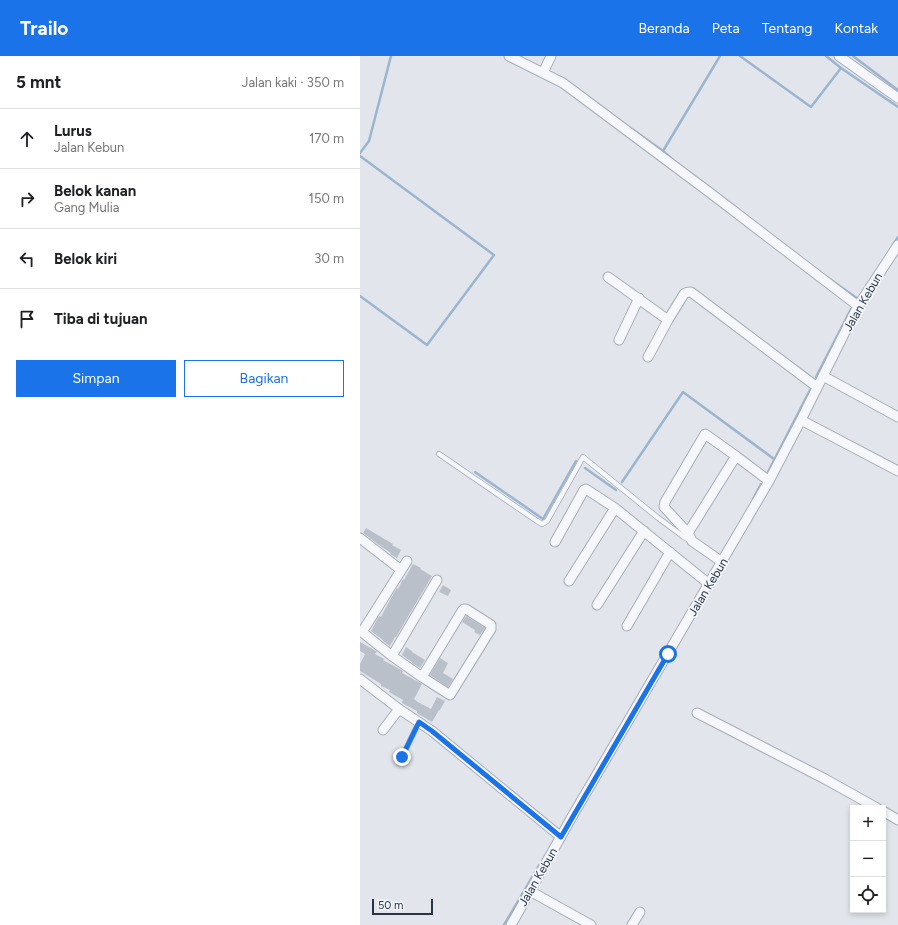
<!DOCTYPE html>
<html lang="id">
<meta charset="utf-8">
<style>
:root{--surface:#fff;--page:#f2f2f2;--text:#202124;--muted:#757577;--line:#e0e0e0;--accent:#1a73e8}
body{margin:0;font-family:Figtree,sans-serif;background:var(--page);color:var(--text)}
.controls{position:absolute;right:12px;bottom:12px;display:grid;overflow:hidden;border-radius:0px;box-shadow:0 2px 6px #0003}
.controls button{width:36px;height:36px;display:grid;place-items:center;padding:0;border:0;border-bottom:1px solid var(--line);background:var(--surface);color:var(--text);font:20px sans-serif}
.scale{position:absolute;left:12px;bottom:10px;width:61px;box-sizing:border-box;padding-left:4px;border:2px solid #293446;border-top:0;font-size:11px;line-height:14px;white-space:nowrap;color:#293446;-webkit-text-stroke:3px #f2f5f9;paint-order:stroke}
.stop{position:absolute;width:12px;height:12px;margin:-9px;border:3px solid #1a73e8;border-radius:50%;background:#fff}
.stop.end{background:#1a73e8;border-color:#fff;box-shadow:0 1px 4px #0008}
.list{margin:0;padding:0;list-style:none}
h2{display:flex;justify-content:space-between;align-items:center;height:52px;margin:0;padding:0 16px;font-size:17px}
h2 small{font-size:13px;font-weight:400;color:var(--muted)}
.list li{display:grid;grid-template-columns:26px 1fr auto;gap:12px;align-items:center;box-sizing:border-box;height:60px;padding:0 16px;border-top:1px solid var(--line)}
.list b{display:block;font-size:15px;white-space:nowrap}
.list p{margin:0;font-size:13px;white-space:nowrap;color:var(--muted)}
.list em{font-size:13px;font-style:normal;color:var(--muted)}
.actions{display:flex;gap:8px;padding:12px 16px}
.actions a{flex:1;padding:9px 0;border:1px solid var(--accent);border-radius:0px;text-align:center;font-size:14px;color:var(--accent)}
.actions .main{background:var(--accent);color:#fff}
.icon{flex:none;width:22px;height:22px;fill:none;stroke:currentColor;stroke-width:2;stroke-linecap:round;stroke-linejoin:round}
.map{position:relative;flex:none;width:538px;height:869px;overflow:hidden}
header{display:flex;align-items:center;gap:24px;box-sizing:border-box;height:56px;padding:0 20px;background:var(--accent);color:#fff}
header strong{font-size:19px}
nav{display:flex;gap:22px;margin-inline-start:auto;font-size:14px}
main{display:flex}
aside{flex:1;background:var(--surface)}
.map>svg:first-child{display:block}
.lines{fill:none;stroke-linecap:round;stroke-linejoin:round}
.stream{stroke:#9bb5cf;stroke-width:2.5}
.building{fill:#b9c0ca}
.lane-casing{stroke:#a7adb7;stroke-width:6}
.street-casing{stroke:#a7adb7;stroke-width:11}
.lane{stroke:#f6f7fa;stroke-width:4.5}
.street{stroke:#f6f7fa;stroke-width:9}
.route{stroke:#1a73e8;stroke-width:5}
.labels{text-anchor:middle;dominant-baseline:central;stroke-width:3.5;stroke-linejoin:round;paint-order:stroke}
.street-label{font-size:12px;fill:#293446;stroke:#f2f5f9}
</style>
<header>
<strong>Trailo</strong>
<nav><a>Beranda</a><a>Peta</a><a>Tentang</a><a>Kontak</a></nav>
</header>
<main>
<aside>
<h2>5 mnt<small>Jalan kaki · 350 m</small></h2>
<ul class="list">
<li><svg class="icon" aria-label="ahead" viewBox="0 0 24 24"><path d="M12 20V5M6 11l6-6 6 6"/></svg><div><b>Lurus</b><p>Jalan Kebun</p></div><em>170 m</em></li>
<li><svg class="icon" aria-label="right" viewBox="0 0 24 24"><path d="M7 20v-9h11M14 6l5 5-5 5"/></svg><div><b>Belok kanan</b><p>Gang Mulia</p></div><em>150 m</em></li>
<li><svg class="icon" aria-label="left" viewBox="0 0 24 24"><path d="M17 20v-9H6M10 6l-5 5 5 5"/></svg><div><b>Belok kiri</b></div><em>30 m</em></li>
<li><svg class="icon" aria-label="arrive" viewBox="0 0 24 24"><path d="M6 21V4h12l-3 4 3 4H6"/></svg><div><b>Tiba di tujuan</b></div></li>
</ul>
<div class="actions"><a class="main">Simpan</a><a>Bagikan</a></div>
</aside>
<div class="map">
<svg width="538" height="869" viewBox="0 0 538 869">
<rect width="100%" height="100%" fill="#e2e6ec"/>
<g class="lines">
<path class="stream" d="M380,0L451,51L481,12L538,51
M466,0L481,12
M493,0L538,34
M272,73L303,95L360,0
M303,95L312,103
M0,97L9,85L31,0
M0,100L134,199L67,289L0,240
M533,189L538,181
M467,221L498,243
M456,321L491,253
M225,412L256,434
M115,416L183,463L216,405
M408,416L450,334
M262,426L323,336L414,403
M393,443L401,428
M144,869L180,808"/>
</g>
<path class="building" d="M6,472L33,488L32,489L41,494L37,502L30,498L31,497L22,491L3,477Z
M53,508L61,512L60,513L72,520L36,581H35L30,590L23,585V584L11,575L19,560L21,561L31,542L37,532L38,533L43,523L44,524Z
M83,529L91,534L88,540L79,536Z
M106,560L125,572L120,579L114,576L115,574L102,566Z
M0,586L16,595H17L15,598L24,603L23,604L43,615L42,617L55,624L62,628L54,643L58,646L71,653L77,641L85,645L80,654H79L72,666L57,657V655L42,647L43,644L29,636L30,634L21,630V628L0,615V608L5,598L0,595Z
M46,591L52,595V596L65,604L60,612L52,607V606L42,599Z
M80,602L88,607L83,617L93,623L88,631L70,619Z"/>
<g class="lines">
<g class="lane-casing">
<path id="lane" d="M79,398L177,465L182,468L187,465L223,401L297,461L324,481L331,485
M42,701L59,666"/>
</g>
<g class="street-casing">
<path id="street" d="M149,0L203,27L349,136L498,250
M479,0L538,42
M183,17L191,0
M248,221L308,264
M259,284L279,242
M288,301L308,264L324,238C326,236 328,236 331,236L457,331
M463,320L538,361
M441,364L538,415
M328,477L376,400
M0,482L41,514
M195,486L224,434L226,433L255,452L349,528
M362,506L332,485L328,477L304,451L305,446L345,378L376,400L409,425
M209,525L255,452
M237,549L284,475
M104,553H106L131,569V573L90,639L62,621L102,555Z
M267,570L310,496
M32,600L2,576L47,505
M62,621L32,600L77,524
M0,623L39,653L72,675L201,781
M337,657L465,723L517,752
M23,674L39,653
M523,755L538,764
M170,835L231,869
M151,869L213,759L409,425L441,364L498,250L538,189
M272,869L280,856"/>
</g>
<use href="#lane" class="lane"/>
<use href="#street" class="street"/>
</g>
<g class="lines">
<path class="route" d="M42,701L59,666L72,675L201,781L308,598"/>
</g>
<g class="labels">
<g class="street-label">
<text transform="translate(503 246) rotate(-60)">Jalan Kebun</text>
<text transform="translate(348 531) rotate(-59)">Jalan Kebun</text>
<text transform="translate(178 821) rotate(-60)">Jalan Kebun</text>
</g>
</g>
</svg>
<div class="controls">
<button>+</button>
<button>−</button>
<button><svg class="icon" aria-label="locate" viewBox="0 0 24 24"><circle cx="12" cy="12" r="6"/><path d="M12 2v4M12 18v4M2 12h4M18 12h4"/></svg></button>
</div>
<div class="scale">50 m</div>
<div class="stop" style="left:308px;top:598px"></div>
<div class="stop end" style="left:42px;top:701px"></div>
</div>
</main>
